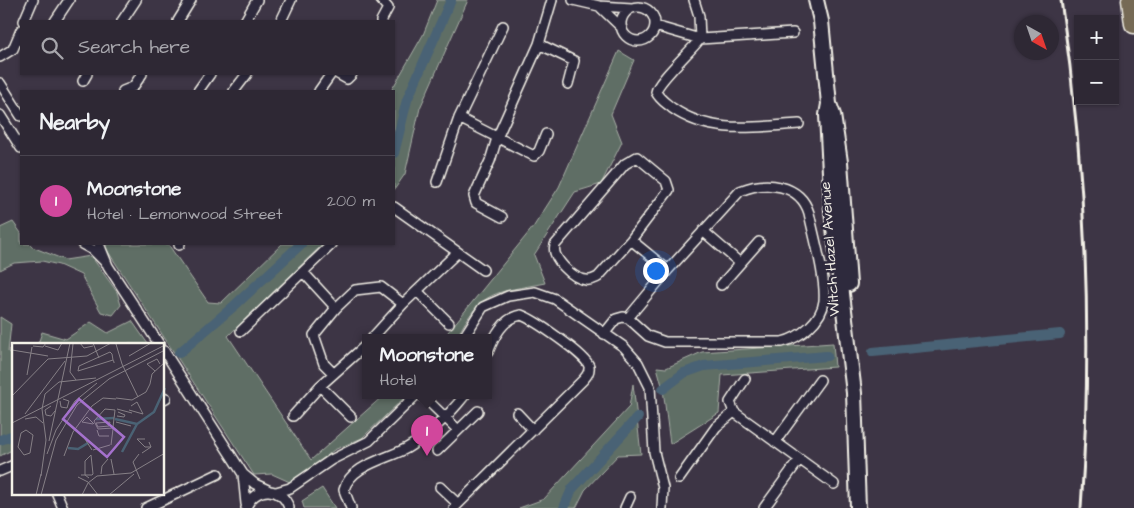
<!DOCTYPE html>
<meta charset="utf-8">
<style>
:root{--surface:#2e2834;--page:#3a3440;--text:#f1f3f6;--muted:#a7a6ac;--line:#49444f;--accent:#bca0f2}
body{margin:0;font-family:"Architects Daughter",sans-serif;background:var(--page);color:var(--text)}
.controls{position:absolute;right:15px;top:15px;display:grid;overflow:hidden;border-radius:0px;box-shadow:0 1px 4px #0004}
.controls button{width:45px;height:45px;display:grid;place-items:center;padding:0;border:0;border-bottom:1px solid var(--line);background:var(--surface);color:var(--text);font:25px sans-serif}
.compass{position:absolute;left:1014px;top:15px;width:45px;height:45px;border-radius:50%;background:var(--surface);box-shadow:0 1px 4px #0004;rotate:140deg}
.you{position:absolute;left:655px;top:270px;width:18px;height:18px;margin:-12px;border:4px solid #fff;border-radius:50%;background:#1a73e8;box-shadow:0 0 0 8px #1a73e833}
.badge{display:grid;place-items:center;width:32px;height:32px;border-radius:50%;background:var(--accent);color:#fff;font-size:16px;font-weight:700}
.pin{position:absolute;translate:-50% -41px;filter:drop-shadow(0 1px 2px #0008)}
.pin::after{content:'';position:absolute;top:26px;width:18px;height:15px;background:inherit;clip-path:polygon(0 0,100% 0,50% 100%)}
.popup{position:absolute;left:362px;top:334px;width:130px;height:65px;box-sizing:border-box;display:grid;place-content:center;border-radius:0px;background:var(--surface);filter:drop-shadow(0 1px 4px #0005);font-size:16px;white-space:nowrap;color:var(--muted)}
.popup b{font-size:19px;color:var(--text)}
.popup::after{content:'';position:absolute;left:50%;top:100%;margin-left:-10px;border:10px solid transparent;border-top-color:var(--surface)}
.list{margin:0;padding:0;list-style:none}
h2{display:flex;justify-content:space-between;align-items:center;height:65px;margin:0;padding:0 20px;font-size:21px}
h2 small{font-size:16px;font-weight:400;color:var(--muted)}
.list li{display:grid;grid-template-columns:32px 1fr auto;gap:15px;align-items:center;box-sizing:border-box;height:90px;padding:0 20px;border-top:1px solid var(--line)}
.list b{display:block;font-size:19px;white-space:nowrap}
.list p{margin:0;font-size:16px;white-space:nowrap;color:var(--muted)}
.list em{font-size:16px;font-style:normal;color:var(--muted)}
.icon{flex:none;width:28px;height:28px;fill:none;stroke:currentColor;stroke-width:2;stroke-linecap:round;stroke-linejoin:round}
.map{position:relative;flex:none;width:1134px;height:508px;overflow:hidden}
.search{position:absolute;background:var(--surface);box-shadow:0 1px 4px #0004;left:20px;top:20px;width:375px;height:55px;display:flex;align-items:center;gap:12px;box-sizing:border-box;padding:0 18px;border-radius:0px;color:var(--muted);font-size:19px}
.panel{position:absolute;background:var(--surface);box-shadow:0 1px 4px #0004;left:20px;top:90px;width:375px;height:155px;border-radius:0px}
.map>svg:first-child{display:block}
.green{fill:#5e6e65;stroke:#a9b0a6}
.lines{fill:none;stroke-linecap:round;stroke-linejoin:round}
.canal{stroke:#4a6274;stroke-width:10}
.street-casing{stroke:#f4f1e8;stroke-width:12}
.secondary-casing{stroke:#f4f1e8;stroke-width:18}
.highway-casing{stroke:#f4f1e8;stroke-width:21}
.street{stroke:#2f2a3d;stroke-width:9}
.secondary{stroke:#2f2a3d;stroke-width:14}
.highway{stroke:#766a54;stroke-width:18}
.rail{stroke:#f4f1e8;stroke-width:3}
.labels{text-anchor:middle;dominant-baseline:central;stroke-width:5;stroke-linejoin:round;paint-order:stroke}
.street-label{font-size:15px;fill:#f4f1e8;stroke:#2f2a3d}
.inset-river{fill:none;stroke:#4a6274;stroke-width:2.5}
.inset-road{fill:none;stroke:#868086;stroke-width:1}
.view{fill:#a571cd;fill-opacity:0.15;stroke:#a571cd;stroke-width:2.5}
.inset-edge{fill:none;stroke:#f4f1e8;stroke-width:2.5}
</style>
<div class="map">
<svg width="1134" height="508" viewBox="0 0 1134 508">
<rect width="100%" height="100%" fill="#3d3545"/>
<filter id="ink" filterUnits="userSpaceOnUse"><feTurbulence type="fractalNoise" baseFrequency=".02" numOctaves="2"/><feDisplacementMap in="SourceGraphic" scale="10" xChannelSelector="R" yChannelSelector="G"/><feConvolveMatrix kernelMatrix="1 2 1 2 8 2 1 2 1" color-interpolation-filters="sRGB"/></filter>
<g filter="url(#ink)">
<path class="green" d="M437,0H468L420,108L405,174L394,190V91H391L423,35Z
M619,51L634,60L611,114L622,142L601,184L575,192L534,255L545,283C495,293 482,289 457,337H444L534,226L559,187Z
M13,222L21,233V244H29L32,247L65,260L91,256L117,292L121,305L113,315L101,312L81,275L59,265L42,261L14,263L0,270V228Z
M108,244H168L208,302L221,303L282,244H323L228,336L311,460L384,395L406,396L362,438L334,450L292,483L272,474L254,475L105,247Z
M0,317L11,324L8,352L14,354V449L0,456Z
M132,321L148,344H38L42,332L66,339L91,322L108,333Z
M833,343L835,367L722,375L719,413L670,444L663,389L657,367L666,368L702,352Z
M633,384L641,454L618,455L585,490L576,508H519L544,499L629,407Z
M322,488L335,508H304L302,501Z"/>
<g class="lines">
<path class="canal" d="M394,153L407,100L451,0
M873,352L1060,334
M179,353L234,306L301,244
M663,389L684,373L704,366L827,356
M0,440L14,435
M564,508L572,489L638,417"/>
<g class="street-casing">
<path id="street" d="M381,0L388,8L381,21
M573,0L599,6L632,8
M599,6L622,28
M621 24a17 17 0 1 1 34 0a17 17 0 1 1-34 0Z
M24,21L33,0
M55,21L69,0
M122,21L136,0
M178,21L191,0
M245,21L257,0
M281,21L291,0
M503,26L459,118L534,156L539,151L546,134
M655,26L700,39L699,16L694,0
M793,33L700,39C691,51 657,82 656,92C660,100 666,103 672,108C710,135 755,127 799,124
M539,44L574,61L568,84
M0,57L13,49L21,30
M338,74L347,79L352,74
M83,81L87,74
M0,83L21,116
M123,91L133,87L142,74
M198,91L210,74
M234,91L247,74
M319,91L331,74
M0,115L21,148
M637,157L666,181L669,190L631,240L598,277C594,279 591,281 586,280C573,279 551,258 555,245L625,164Z
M437,182L459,118
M394,207L483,270
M502,217L476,203L474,196L490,161L497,138L539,44L552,0
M703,231L740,263
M631,240L668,270
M82,244L93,250L105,262
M99,244L108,266L159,344
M179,245L180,244
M303,272L336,308
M721,285L759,242
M417,291L449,323
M241,331L332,244
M604,334L616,319L623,317L628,318L648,336L665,342H782C800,338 822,320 824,301C826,278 814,237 809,213C800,184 766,180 740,191L668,270L628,318
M373,337L403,304L458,252
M464,337L483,307L508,296L535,292L555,299L624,347L638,363L650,387L654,452L663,488L662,508
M164,351L243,474L255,484L268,490
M333,373L324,364L314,335L336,308L355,290L381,287L403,304
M745,379L730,402L734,412L834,484
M422,395L458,430
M164,399L166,398
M517,413L533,430
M293,416L320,386
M351,417L320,386L366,345
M775,442L820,380
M437,451L478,411
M0,471L14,465
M243,474L246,504
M679,479L716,427L734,412
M440,487L458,504
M276,492L290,488L331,460L369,441L416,395
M57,494L63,508
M146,508L218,474
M246,508C254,486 282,485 289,508
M351,508L344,490C350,465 388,459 407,448C429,435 449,415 465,395
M454,508L583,380C587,376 590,372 589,366C586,355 533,319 521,315C503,318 494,337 488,352
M625,508L630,497
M764,508L799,460"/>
</g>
<g class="secondary-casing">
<path id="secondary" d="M816,0L821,21L829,104L833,115L840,162L849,284
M829,104L827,115L832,211L854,393L858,508"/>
</g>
<g class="highway-casing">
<path id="highway" d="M1131,0L1134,24"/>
</g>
<use href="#street" class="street"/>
<use href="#secondary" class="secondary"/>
<use href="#highway" class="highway"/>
<path class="rail" d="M1061,0C1086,167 1093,339 1081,508"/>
</g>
</g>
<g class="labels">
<g class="street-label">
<text transform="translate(830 249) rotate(-94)">Witch Hazel Avenue</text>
</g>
</g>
<g transform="translate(12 343)">
<rect width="152" height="152" fill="#3d3545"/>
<path class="inset-river" d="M84,76L102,75M103,76L125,81M56,105L66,106L76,100M110,109L125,81L142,69L153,45"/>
<path class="inset-road" d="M68,0L72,5L81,3M81,0L87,15M61,1L58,29L64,37M104,1L110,21L126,54M21,3L31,4L34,0M33,3L46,7L50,0M0,7L36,13M117,13L139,0M101,17L66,28L67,23L98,9L100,11L101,17L102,19V20M143,28L135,21L145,16L148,21M15,32L20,4M138,41L140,31L153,19M0,53L36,16L75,13L99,0M104,55L120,57L134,49L138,41M48,58L49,64L55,65L57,58L51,56M39,63L33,67L34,72L39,73L43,68M105,66L120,70M117,67L131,71L125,59L119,63M13,71L53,18M105,73L112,74L113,72L106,69M13,76L24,74L31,80M98,79L97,83L86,84L84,80ZM104,79L119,83M0,80L153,2M81,81L70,79L75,74L82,81M101,84L103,67M101,85L86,86L82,78L93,66L103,67M14,87L21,92L18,110L12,112L6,104L9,90ZM85,87L87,93H97M71,93L80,107M133,96H125L133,104H139M37,98L58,0M99,102L101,86M81,107L98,102M130,110L139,104L137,99M35,111L44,87L63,58L85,40M127,111L121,119L128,136M52,113L61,89L80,63L91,55L104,56M99,116L102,131M89,131L90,123L96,116M69,132H80L81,131L79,112L73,118V132L77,135M29,133L34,97L30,66L33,51L47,39L84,35M66,134L76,139L86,152M24,152L29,131M29,152L44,97L65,62L97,36L153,7M70,152L76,140L85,133L119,130L153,110M97,152L122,131"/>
<path class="view" d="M67,56L112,94L95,114L51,76Z"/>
<rect width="152" height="152" class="inset-edge"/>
</g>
</svg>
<div class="controls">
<button>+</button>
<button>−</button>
</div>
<svg class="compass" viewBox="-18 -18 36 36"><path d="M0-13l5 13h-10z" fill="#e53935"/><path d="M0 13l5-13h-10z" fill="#a7a6ac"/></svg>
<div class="you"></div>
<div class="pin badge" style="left:427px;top:456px;background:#d1479c">1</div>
<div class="popup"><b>Moonstone</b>Hotel</div>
<div class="search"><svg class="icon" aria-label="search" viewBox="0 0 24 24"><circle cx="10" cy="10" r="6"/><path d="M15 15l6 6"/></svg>Search here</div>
<section class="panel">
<h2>Nearby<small></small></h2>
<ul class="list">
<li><span class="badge" style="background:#d1479c">1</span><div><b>Moonstone</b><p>Hotel · Lemonwood Street</p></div><em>200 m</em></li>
</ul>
</section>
</div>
